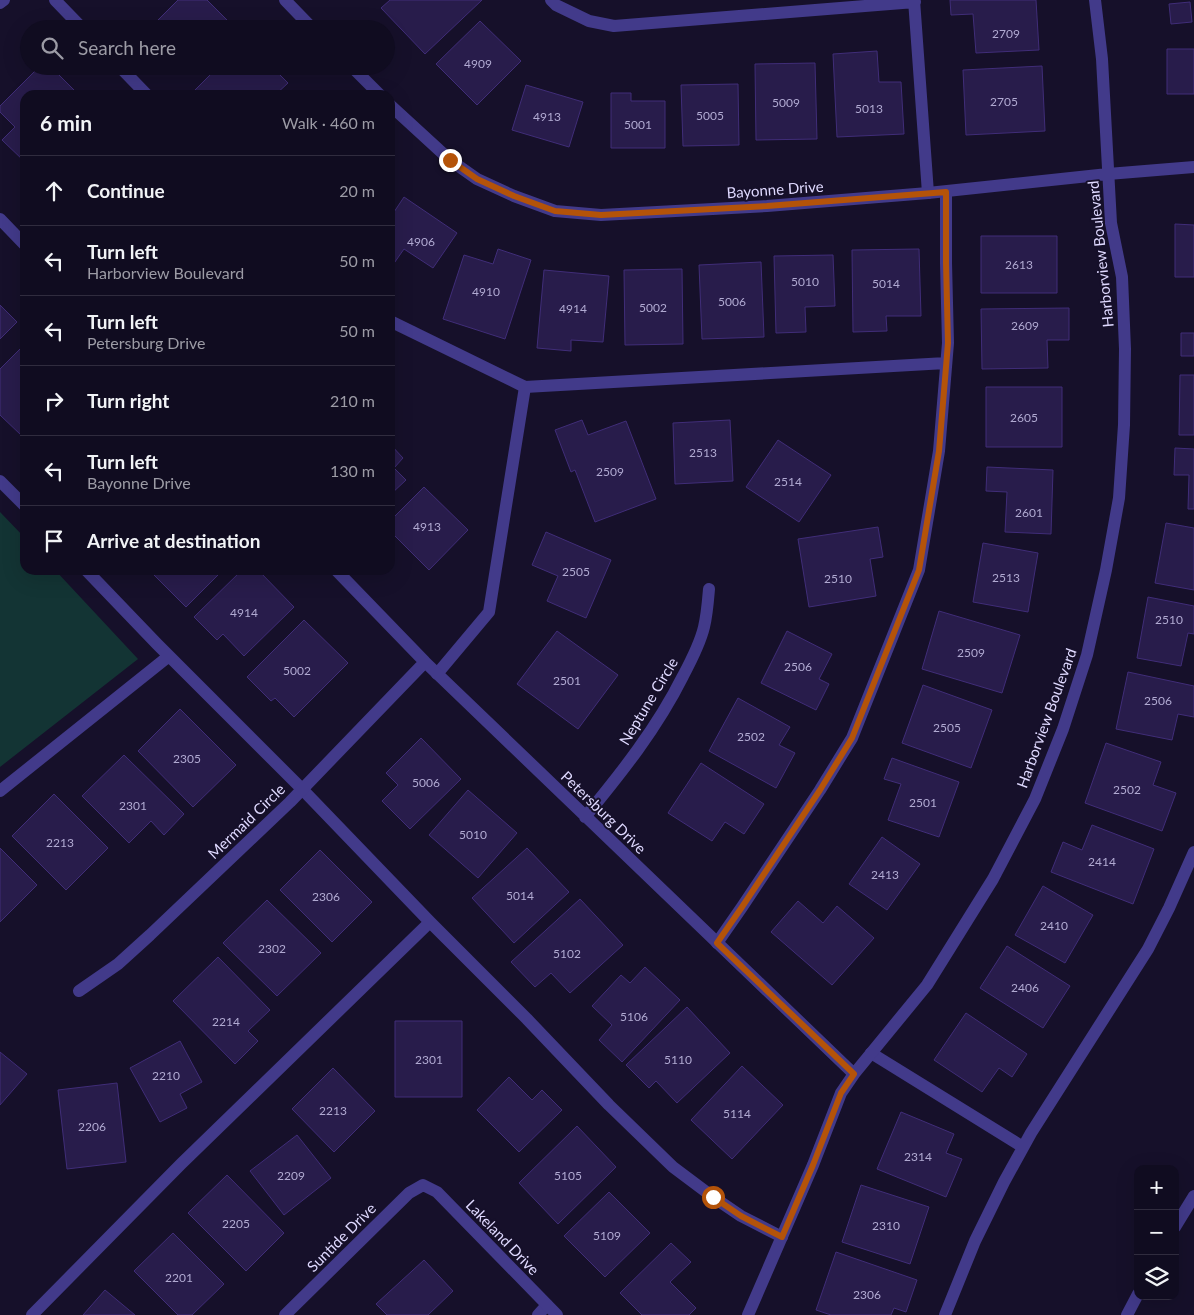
<!DOCTYPE html>
<meta charset="utf-8">
<style>
:root{--surface:#100c20;--page:#191529;--text:#f1f3f6;--muted:#9c9ba5;--line:#302c3e}
body{margin:0;font-family:Lato,sans-serif;background:var(--page);color:var(--text)}
.controls{position:absolute;right:15px;bottom:15px;display:grid;overflow:hidden;border-radius:10px;box-shadow:0 5px 20px #0002}
.controls button{width:45px;height:45px;display:grid;place-items:center;padding:0;border:0;border-bottom:1px solid var(--line);background:var(--surface);color:var(--text);font:25px sans-serif}
.stop{position:absolute;width:15px;height:15px;margin:-11px;border:4px solid #b45309;border-radius:50%;background:#fff}
.stop.end{background:#b45309;border-color:#fff;box-shadow:0 1px 5px #0008}
.list{margin:0;padding:0;list-style:none}
h2{display:flex;justify-content:space-between;align-items:center;height:65px;margin:0;padding:0 20px;font-size:21px}
h2 small{font-size:16px;font-weight:400;color:var(--muted)}
.list li{display:grid;grid-template-columns:32px 1fr auto;gap:15px;align-items:center;box-sizing:border-box;height:70px;padding:0 20px;border-top:1px solid var(--line)}
.list b{display:block;font-size:19px;white-space:nowrap}
.list p{margin:0;font-size:16px;white-space:nowrap;color:var(--muted)}
.list em{font-size:16px;font-style:normal;color:var(--muted)}
.icon{flex:none;width:28px;height:28px;fill:none;stroke:currentColor;stroke-width:2;stroke-linecap:round;stroke-linejoin:round}
.map{position:relative;flex:none;width:1194px;height:1315px;overflow:hidden}
.search{position:absolute;background:var(--surface);box-shadow:0 5px 20px #0002;left:20px;top:20px;width:375px;height:55px;display:flex;align-items:center;gap:12px;box-sizing:border-box;padding:0 18px;border-radius:28px;color:var(--muted);font-size:19px}
.panel{position:absolute;background:var(--surface);box-shadow:0 5px 20px #0002;left:20px;top:90px;width:375px;height:485px;border-radius:15px}
.map>svg:first-child{display:block}
.green{fill:#133434}
.building{fill:#281c4b;stroke:#402d78}
.lines{fill:none;stroke-linecap:round;stroke-linejoin:round}
.lane{stroke:#423a8a;stroke-width:12}
.street{stroke:#423a8a;stroke-width:12}
.route{stroke:#b45309;stroke-width:6}
.labels{text-anchor:middle;dominant-baseline:central;stroke-width:4;stroke-linejoin:round;paint-order:stroke}
.number-label{font-size:12px;fill:#b1aad2}
.street-label{font-size:15px;fill:#dfd9ff;stroke:#16102a}
</style>
<div class="map">
<svg width="1194" height="1315" viewBox="0 0 1194 1315">
<rect width="100%" height="100%" fill="#16102a"/>
<path class="green" d="M0,512L25,538V570H55L138,659L0,767Z"/>
<path class="building" d="M178,0H207L235,28L162,29L156,22Z
M390,0H482L425,54L381,8Z
M950,0H1036L1039,50L976,53L973,14L951,15Z
M1190,2L1192,22L1171,24L1169,4Z
M480,21L521,61L477,105L436,64Z
M1167,49H1194V94H1167Z
M877,51L879,82H901L904,134L837,137L833,54Z
M815,63L817,139L756,140L755,64Z
M40,66H50L79,95H25V162L2,140L15,127L0,112V106Z
M219,66H271L288,83L275,95H190Z
M1042,66L1045,131L966,135L963,70Z
M738,84L739,145L683,146L681,85Z
M526,85L583,102L569,147L512,130Z
M611,93H631V101H665V148H611Z
M404,197L457,233L433,268L404,249L390,269V218Z
M1175,224L1194,225V277H1175Z
M981,236H1057V293H981Z
M498,249L531,260L505,339L443,319L464,255L493,264Z
M919,249L921,316H886L887,331L853,332L852,250Z
M833,255L835,306L805,307L806,332L776,333L774,256Z
M761,262L764,337L702,339L699,265Z
M682,269L683,344L625,345L624,270Z
M544,270L609,276L603,342L571,340V351L537,348Z
M0,305L17,322L0,339Z
M1069,308V340H1047L1048,368L982,369L981,309Z
M1181,333H1194V356H1181Z
M25,344V433L22,436L0,415V369Z
M1180,375H1194V435H1179Z
M986,387H1062V447H986Z
M582,420L588,435L626,421L656,499L595,522L575,470L571,472L555,430Z
M730,420L733,481L675,484L673,423Z
M778,440L831,475L799,522L746,487Z
M390,444L403,458L394,468L406,480L390,495Z
M1175,448L1194,449V509H1188L1189,475H1174Z
M987,467L1053,470L1051,534L1005,532L1007,492L986,491Z
M424,487L468,530L429,570L390,531V521Z
M1166,523L1194,528V590L1155,583Z
M878,527L883,557L870,559L876,596L809,607L798,539Z
M546,532L611,560L586,618L547,601L558,576L532,565Z
M983,543L1038,553L1028,612L973,602Z
M149,570H223L186,607Z
M242,570H258L294,607L244,656L223,634L217,640L194,617Z
M1148,597L1194,606V634L1188,633L1181,666L1137,658Z
M939,611L1020,635L1002,693L922,669Z
M304,620L348,663L294,717L275,698L271,701L247,677Z
M557,631L618,675L578,729L517,684Z
M787,631L832,654L819,679L829,684L816,710L761,683Z
M1128,672L1194,686V717L1178,714L1172,740L1116,729Z
M923,685L992,710L971,768L902,743Z
M738,698L790,727L779,745L795,753L776,788L709,751Z
M180,709L236,765L193,807L138,751Z
M421,738L461,779L410,829L382,801L398,785L386,773Z
M1106,743L1161,762L1153,785L1176,793L1162,831L1085,803Z
M124,755L184,814L164,835L151,821L129,843L82,796Z
M892,758L959,782L939,837L888,820L901,784L884,779Z
M701,763L764,804L744,834L725,822L712,841L668,813Z
M468,790L517,833L478,878L429,835Z
M54,794L108,848L66,890L12,836Z
M1092,825L1154,849L1133,904L1051,872L1063,842L1082,850Z
M882,837L920,864L887,910L849,884Z
M0,848L37,885L0,922Z
M527,848L569,892L514,943L472,898Z
M320,850L372,902L332,942L280,890Z
M1043,886L1093,915L1065,963L1015,935Z
M580,899L623,945L570,993L551,973L535,987L511,962Z
M267,900L321,953L277,996L223,943Z
M798,901L823,923L837,906L874,938L832,985L771,932Z
M1007,946L1070,986L1043,1028L980,988Z
M218,957L270,1010L248,1031L258,1041L235,1064L173,1001Z
M645,967L680,1000L622,1062L599,1040L612,1025L592,1006L621,975L630,983Z
M687,1007L730,1053L677,1103L656,1081L649,1088L626,1065Z
M966,1013L1027,1054L1012,1077L999,1068L982,1092L934,1060Z
M395,1021H462V1097H395Z
M180,1041L202,1082L180,1094L187,1108L160,1122L130,1068Z
M0,1052L27,1074L0,1105Z
M742,1066L783,1105L732,1159L691,1120Z
M333,1068L375,1111L334,1152L292,1109Z
M509,1077L532,1100L542,1090L562,1110L519,1152L477,1110Z
M117,1083L126,1162L67,1169L58,1090Z
M901,1112L954,1134L946,1153L962,1159L946,1197L877,1169Z
M577,1126L616,1167L558,1224L519,1183Z
M297,1135L331,1178L284,1215L250,1171Z
M227,1175L284,1233L246,1271L188,1213Z
M861,1185L929,1207L910,1264L842,1242Z
M609,1192L650,1233L605,1277L564,1236Z
M173,1233L224,1284L192,1315H178L134,1271Z
M671,1243L691,1262L670,1282L696,1308L689,1315H642L620,1293Z
M836,1252L917,1280L906,1312L894,1308L891,1315H831L816,1310Z
M424,1260L453,1291L428,1315H387L376,1304Z
M105,1290L135,1315H83Z"/>
<g class="lines">
<path class="lane" d="M55,0L83,29
M551,0L556,5L589,21L614,26L915,2
M914,0L928,193
M119,66L147,95
M390,321L525,387L946,363
M0,481L25,506
M86,570L157,644L302,789L430,922L527,1019L609,1105L673,1167L713,1197L741,1216L782,1237
M437,674L489,612L525,387
M0,791L169,656
M717,943L742,907L820,790L852,738L919,570L939,451L948,343L946,263V192
M871,1053L1023,1147
M32,1315L181,1164L430,922
M538,1315L547,1305
M945,1315L975,1241L1004,1182L1031,1133L1148,949L1169,908L1194,852"/>
<path class="street" d="M285,0L313,29
M0,3L4,0
M351,66L380,95
M390,105L450,160L477,179L514,196L555,211L601,215L767,206L928,193L1108,174L1194,167
M0,219L25,245
M336,570L425,662L854,1074
M585,817C622,772 657,728 683,676C691,661 700,644 704,627C707,615 708,601 709,589
M79,991L118,964L150,935L290,802L425,662
M1175,1227L1194,1196
M285,1315L409,1193L423,1185L437,1192L557,1315
M748,1315L813,1165L841,1093L854,1074L927,985L993,879L1035,799L1063,729L1087,655L1106,570L1119,498L1124,425L1125,349L1122,277L1111,223L1102,59L1095,0
M1127,1315L1138,1294"/>
</g>
<g class="lines">
<path class="route" d="M450,160L477,179L514,196L555,211L601,215L767,206L946,192V263L948,343L939,451L919,570L852,738L820,790L742,907L717,943L854,1074L841,1093L813,1165L782,1237L741,1216L713,1197"/>
</g>
<g class="labels">
<g class="number-label">
<text x="1006" y="33">2709</text>
<text x="478" y="63">4909</text>
<text x="1004" y="101">2705</text>
<text x="786" y="102">5009</text>
<text x="869" y="108">5013</text>
<text x="710" y="115">5005</text>
<text x="547" y="116">4913</text>
<text x="638" y="124">5001</text>
<text x="421" y="241">4906</text>
<text x="1019" y="264">2613</text>
<text x="805" y="281">5010</text>
<text x="886" y="283">5014</text>
<text x="486" y="291">4910</text>
<text x="732" y="301">5006</text>
<text x="653" y="307">5002</text>
<text x="573" y="308">4914</text>
<text x="1025" y="325">2609</text>
<text x="1024" y="417">2605</text>
<text x="703" y="452">2513</text>
<text x="610" y="471">2509</text>
<text x="788" y="481">2514</text>
<text x="1029" y="512">2601</text>
<text x="427" y="526">4913</text>
<text x="576" y="571">2505</text>
<text x="1006" y="577">2513</text>
<text x="838" y="578">2510</text>
<text x="244" y="612">4914</text>
<text x="1169" y="619">2510</text>
<text x="971" y="652">2509</text>
<text x="798" y="666">2506</text>
<text x="297" y="670">5002</text>
<text x="567" y="680">2501</text>
<text x="1158" y="700">2506</text>
<text x="947" y="727">2505</text>
<text x="751" y="736">2502</text>
<text x="187" y="758">2305</text>
<text x="426" y="782">5006</text>
<text x="1127" y="789">2502</text>
<text x="923" y="802">2501</text>
<text x="133" y="805">2301</text>
<text x="473" y="834">5010</text>
<text x="60" y="842">2213</text>
<text x="1102" y="861">2414</text>
<text x="885" y="874">2413</text>
<text x="520" y="895">5014</text>
<text x="326" y="896">2306</text>
<text x="1054" y="925">2410</text>
<text x="272" y="948">2302</text>
<text x="567" y="953">5102</text>
<text x="1025" y="987">2406</text>
<text x="634" y="1016">5106</text>
<text x="226" y="1021">2214</text>
<text x="429" y="1059">2301</text>
<text x="678" y="1059">5110</text>
<text x="166" y="1075">2210</text>
<text x="333" y="1110">2213</text>
<text x="737" y="1113">5114</text>
<text x="92" y="1126">2206</text>
<text x="918" y="1156">2314</text>
<text x="291" y="1175">2209</text>
<text x="568" y="1175">5105</text>
<text x="236" y="1223">2205</text>
<text x="886" y="1225">2310</text>
<text x="607" y="1235">5109</text>
<text x="179" y="1277">2201</text>
<text x="867" y="1294">2306</text>
</g>
<g class="street-label">
<text transform="translate(775 189) rotate(-4)">Bayonne Drive</text>
<text transform="translate(1100 254) rotate(-96)">Harborview Boulevard</text>
<text transform="translate(648 701) rotate(-59)">Neptune Circle</text>
<text transform="translate(1046 718) rotate(-70)">Harborview Boulevard</text>
<text transform="translate(604 812) rotate(44)">Petersburg Drive</text>
<text transform="translate(246 821) rotate(-44)">Mermaid Circle</text>
<text transform="translate(341 1237) rotate(-45)">Suntide Drive</text>
<text transform="translate(503 1237) rotate(46)">Lakeland Drive</text>
</g>
</g>
</svg>
<div class="controls">
<button>+</button>
<button>−</button>
<button><svg class="icon" aria-label="layers" viewBox="0 0 24 24"><path d="M12 4l9 5-9 5-9-5zM3 14l9 5 9-5"/></svg></button>
</div>
<div class="stop" style="left:713px;top:1197px"></div>
<div class="stop end" style="left:450px;top:160px"></div>
<div class="search"><svg class="icon" aria-label="search" viewBox="0 0 24 24"><circle cx="10" cy="10" r="6"/><path d="M15 15l6 6"/></svg>Search here</div>
<section class="panel">
<h2>6 min<small>Walk · 460 m</small></h2>
<ul class="list">
<li><svg class="icon" aria-label="ahead" viewBox="0 0 24 24"><path d="M12 20V5M6 11l6-6 6 6"/></svg><div><b>Continue</b></div><em>20 m</em></li>
<li><svg class="icon" aria-label="left" viewBox="0 0 24 24"><path d="M17 20v-9H6M10 6l-5 5 5 5"/></svg><div><b>Turn left</b><p>Harborview Boulevard</p></div><em>50 m</em></li>
<li><svg class="icon" aria-label="left" viewBox="0 0 24 24"><path d="M17 20v-9H6M10 6l-5 5 5 5"/></svg><div><b>Turn left</b><p>Petersburg Drive</p></div><em>50 m</em></li>
<li><svg class="icon" aria-label="right" viewBox="0 0 24 24"><path d="M7 20v-9h11M14 6l5 5-5 5"/></svg><div><b>Turn right</b></div><em>210 m</em></li>
<li><svg class="icon" aria-label="left" viewBox="0 0 24 24"><path d="M17 20v-9H6M10 6l-5 5 5 5"/></svg><div><b>Turn left</b><p>Bayonne Drive</p></div><em>130 m</em></li>
<li><svg class="icon" aria-label="arrive" viewBox="0 0 24 24"><path d="M6 21V4h12l-3 4 3 4H6"/></svg><div><b>Arrive at destination</b></div></li>
</ul>
</section>
</div>
